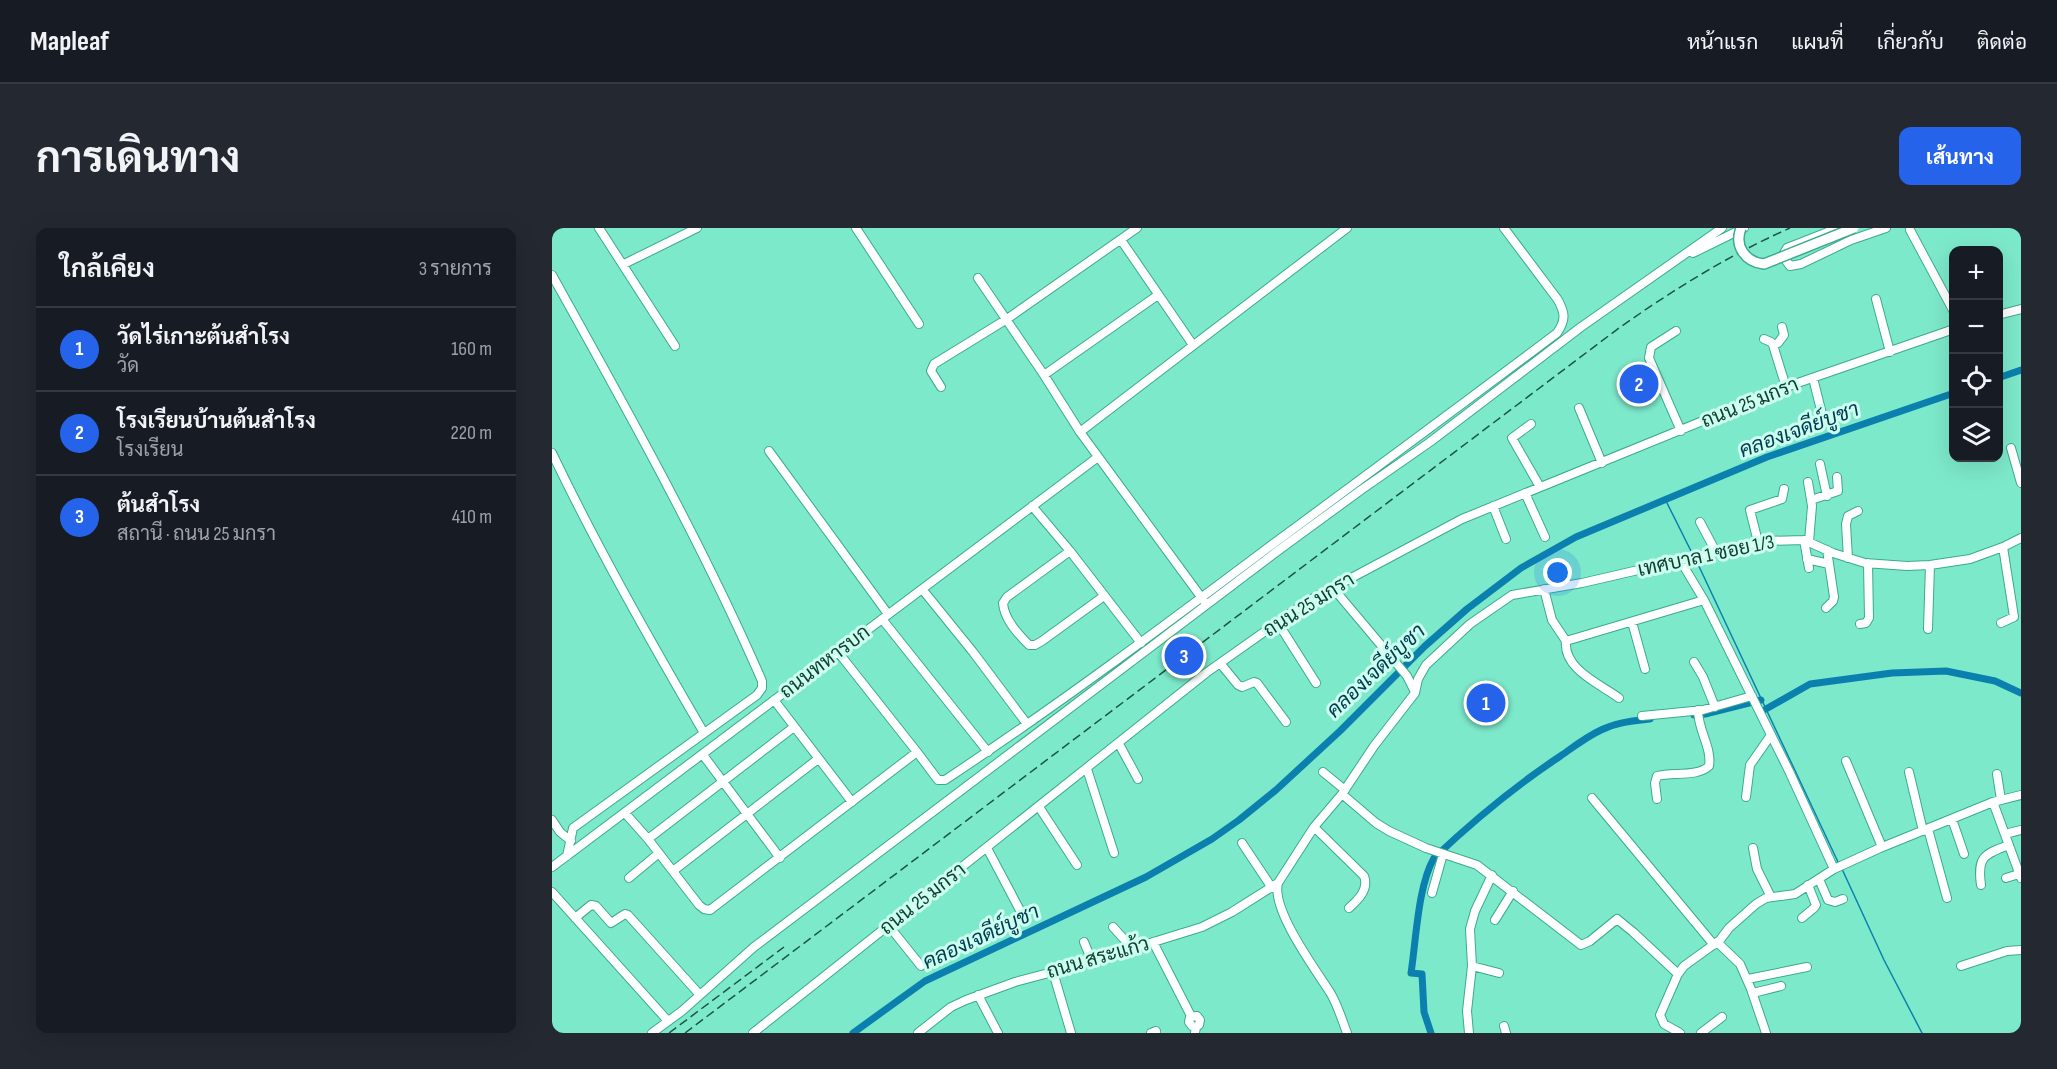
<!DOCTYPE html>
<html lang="th">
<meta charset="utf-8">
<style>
:root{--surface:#171b24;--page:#242831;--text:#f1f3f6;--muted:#9ea1a6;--line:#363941;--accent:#2563eb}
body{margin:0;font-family:"Sofia Sans Condensed",Sarabun,sans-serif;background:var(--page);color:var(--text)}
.controls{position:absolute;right:18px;top:18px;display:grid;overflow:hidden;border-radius:12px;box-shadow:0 6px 24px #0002}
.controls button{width:54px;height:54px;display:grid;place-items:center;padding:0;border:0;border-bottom:2px solid var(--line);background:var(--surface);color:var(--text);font:30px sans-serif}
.you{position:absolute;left:1006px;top:345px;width:21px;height:21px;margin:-15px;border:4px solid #fff;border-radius:50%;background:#1a73e8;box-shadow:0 0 0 9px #1a73e833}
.badge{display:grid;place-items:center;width:39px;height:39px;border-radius:50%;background:var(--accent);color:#fff;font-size:20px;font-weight:700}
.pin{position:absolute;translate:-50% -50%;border:3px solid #fff;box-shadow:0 2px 6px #0006}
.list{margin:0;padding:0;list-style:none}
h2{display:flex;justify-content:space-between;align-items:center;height:78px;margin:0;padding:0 24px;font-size:26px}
h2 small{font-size:20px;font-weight:400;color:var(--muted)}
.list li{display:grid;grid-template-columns:39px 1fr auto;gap:18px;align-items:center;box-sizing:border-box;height:84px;padding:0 24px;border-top:2px solid var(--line)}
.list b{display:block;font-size:22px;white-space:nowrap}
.list p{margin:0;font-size:20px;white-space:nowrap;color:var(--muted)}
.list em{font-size:20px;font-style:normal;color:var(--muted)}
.icon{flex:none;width:33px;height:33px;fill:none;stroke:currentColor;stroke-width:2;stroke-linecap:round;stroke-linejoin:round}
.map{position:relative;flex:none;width:1469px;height:805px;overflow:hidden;border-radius:12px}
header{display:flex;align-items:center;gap:36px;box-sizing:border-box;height:84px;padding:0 30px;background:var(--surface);border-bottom:2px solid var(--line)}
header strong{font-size:28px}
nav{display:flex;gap:33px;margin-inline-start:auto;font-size:21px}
.intro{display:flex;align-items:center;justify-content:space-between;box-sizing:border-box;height:144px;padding:0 36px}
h1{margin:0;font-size:42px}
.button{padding:15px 27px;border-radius:12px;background:var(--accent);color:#fff;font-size:21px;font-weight:700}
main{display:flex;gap:36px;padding:0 36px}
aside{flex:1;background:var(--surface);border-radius:12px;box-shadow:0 6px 24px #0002}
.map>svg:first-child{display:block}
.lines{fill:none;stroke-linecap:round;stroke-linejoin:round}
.stream{stroke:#0b80ae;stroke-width:1.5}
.canal{stroke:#0b80ae;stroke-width:7}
.minor-casing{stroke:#3aab8f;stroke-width:10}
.minor{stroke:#fff;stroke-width:8}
.rail{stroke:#1c5446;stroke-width:1.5;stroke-dasharray:9 4.5;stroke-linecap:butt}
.tertiary-bridge-casing{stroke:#3aab8f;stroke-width:12;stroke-linecap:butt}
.tertiary-bridge{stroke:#fff;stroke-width:9}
.labels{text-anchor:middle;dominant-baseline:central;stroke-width:6;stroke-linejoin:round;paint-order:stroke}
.street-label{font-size:20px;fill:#0e3e33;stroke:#cdffef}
.water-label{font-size:21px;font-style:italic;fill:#003b54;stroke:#cdffef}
</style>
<header>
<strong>Mapleaf</strong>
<nav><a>หน้าแรก</a><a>แผนที่</a><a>เกี่ยวกับ</a><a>ติดต่อ</a></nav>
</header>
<div class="intro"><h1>การเดินทาง</h1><a class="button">เส้นทาง</a></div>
<main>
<aside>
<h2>ใกล้เคียง<small>3 รายการ</small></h2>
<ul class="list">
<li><span class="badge">1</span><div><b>วัดไร่เกาะต้นสำโรง</b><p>วัด</p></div><em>160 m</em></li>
<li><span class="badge">2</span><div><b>โรงเรียนบ้านต้นสำโรง</b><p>โรงเรียน</p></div><em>220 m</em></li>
<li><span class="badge">3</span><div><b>ต้นสำโรง</b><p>สถานี · ถนน 25 มกรา</p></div><em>410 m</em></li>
</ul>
</aside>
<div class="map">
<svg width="1469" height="805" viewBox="0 0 1469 805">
<rect width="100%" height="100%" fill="#7de9cb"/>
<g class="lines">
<path class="stream" d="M1113,271L1140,325
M1144,332L1286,634
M1290,641L1332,732L1370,805"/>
<path class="canal" d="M1446,150L1469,142
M1214,481L1258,456L1340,445L1394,443L1443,453L1469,465
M1142,487L1153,486L1209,472
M301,805L373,753L594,649L660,611L687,592L724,562L788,503L873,418L915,381L969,340L1024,309L1215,229L1402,165
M879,805L872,784L870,746L859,745C864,713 866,657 882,630C921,593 962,559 1007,529C1020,520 1034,509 1049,502C1065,494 1082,493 1098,491"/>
<g class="minor-casing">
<path id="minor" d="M47,0L123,118
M304,0L367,96
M1286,0L1235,20L1232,25V30L1238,38L1249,36L1299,12L1334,0
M1358,2L1402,84
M569,12L641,117
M1141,25L1192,0
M72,36L145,0
M0,47C74,180 149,313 210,453V460L205,467L21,600L15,628
M426,50L492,147L528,204L652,373
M1324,71L1338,124
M1446,87L1469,81
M1124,103L1099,119L1097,130L1129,203
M1212,111L1219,114L1221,117L1234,159
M1221,117L1226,115L1232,107L1230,99
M492,147L606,67
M1261,150L1272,194
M389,159L379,143L382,136L455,91L585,0
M1027,180L1050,235
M979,196L960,210L988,259
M528,204L795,0
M1459,220L1469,255
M217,223L336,386
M0,225C46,321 99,414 152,505
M1268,236L1275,268
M1256,254L1260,278L1257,314
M973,265L993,309
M1259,272L1286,263L1285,249
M480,278L518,323L589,415
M941,278L954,311
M1148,294L1164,324
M1252,312L1257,340
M1206,314L1198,282L1230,271L1232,261
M518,323L455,369L451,375C452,391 466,406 477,417H483L490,413L552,368
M1296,330L1294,296L1296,288L1306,283
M1255,331L1277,336
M1128,332L1152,372L1237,543L1282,641
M781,360L855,448L863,464
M370,361L421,424L475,496
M992,361L1000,392L1014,413L1152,372
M1274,380L1281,373L1282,369L1275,322
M330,391L436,524
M1080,394L1093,441
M726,395L764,455
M1449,395L1462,389L1451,319
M1308,396L1314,395L1317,390L1316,335
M1376,401L1378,337
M1014,413C1011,441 1048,456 1067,470
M286,424L365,524
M1142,434L1151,449L1163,479
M668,435L686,457L690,459L702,454L705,455L734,494
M222,472L300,574
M1090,488L1151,482L1200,468
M567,516L586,551
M151,527L228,630
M1294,533L1330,619
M535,541L562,625
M771,544L793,562
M1357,544L1371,603
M1445,546L1449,572
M790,566L824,595L837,603L874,620L925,637L1029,717L1038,713L1065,691L1081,704L1126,746
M1194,569L1198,537L1219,507
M1040,570L1162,717
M1105,571L1103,555L1105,548C1121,544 1146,549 1157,538C1160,519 1146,503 1146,482
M1441,574L1469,650
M487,579L525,637
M73,585L96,611L147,677L152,681L158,682L365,524L386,552H393C505,478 613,397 721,316C816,246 911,176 1005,105C1014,92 1013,85 1006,72L952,0
M1400,591L1412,626
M0,592L8,604L19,613
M762,599L812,648C817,661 807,671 797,680
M1376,601L1395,670
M1453,606L1469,602
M96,611L242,499
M690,615L720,660
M435,620L471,688
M1201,620L1205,641L1219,669
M0,639L546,229
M121,643L266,531
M77,650L107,625
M1454,650L1467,646
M1267,651L1276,672L1283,674L1291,671
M1429,657C1425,629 1432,626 1457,617
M0,664L116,793
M880,665L891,626
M23,690L39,677L44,678L59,695L73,686L76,687L148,767
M1250,690L1262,680L1264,677L1256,657
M943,692L961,663
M337,698L369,738
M561,699L580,720
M532,714L540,733
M601,714L639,788
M1165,714L1188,736L1199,761L1214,805
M920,738L947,745
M1409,738L1455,723L1469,722
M501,744L519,805
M1196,751L1255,739
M1201,765L1229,758
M426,767L446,805
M952,798L954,805
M100,805L130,783L202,719L731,319L809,262L878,214L1029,99L1170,0
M201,805L654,445L756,373L910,291L1234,159L1402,101
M366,805L399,779L414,772L463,754L527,737L650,699L680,684L726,655
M599,805L604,803
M643,805L644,799L647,797L648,792L645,788L638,789L637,794L640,798L644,799
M795,805C790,792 786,778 779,766C764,742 719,682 726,655L762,599L790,566L822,518L863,465L866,451L874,437L918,396L960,367L1030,355L1212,313L1252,312L1281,325L1313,335L1355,338L1378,337L1418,331L1451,319L1469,310
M917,805L915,783L920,738L918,701L923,683L940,647
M1128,805L1112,796L1108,787L1126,746L1132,738L1168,712L1177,700L1204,676L1214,670L1243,666L1282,641L1328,620L1441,574L1469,567
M1149,805L1170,789"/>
</g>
<use href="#minor" class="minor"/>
<path class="rail" d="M117,805L232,719
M133,805L1067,100C1121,62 1177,27 1238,0"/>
<g class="tertiary-bridge-casing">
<path id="tertiary-bridge" d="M1189,0C1182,18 1193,34 1212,36L1302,0"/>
</g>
<use href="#tertiary-bridge" class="tertiary-bridge"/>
</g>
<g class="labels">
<g class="street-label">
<text transform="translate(1198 175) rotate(-22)">ถนน 25 มกรา</text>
<text transform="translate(1154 328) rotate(-12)">เทศบาล 1 ซอย 1/3</text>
<text transform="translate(757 377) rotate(-32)">ถนน 25 มกรา</text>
<text transform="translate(273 434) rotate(-37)">ถนนทหารบก</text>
<text transform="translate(371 671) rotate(-38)">ถนน 25 มกรา</text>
<text transform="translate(546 730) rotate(-16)">ถนน สระแก้ว</text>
</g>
<g class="water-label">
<text transform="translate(1247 202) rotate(-20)">คลองเจดีย์บูชา</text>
<text transform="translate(824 443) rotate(-43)">คลองเจดีย์บูชา</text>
<text transform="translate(429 709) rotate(-25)">คลองเจดีย์บูชา</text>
</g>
</g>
</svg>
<div class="controls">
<button>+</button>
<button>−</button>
<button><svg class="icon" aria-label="locate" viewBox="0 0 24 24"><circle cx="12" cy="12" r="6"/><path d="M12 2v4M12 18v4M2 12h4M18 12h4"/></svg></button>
<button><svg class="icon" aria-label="layers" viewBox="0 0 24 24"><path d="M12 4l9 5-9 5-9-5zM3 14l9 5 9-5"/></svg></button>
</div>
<div class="you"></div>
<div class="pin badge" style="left:934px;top:475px">1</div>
<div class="pin badge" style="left:1087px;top:156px">2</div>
<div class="pin badge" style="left:632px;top:428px">3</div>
</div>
</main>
